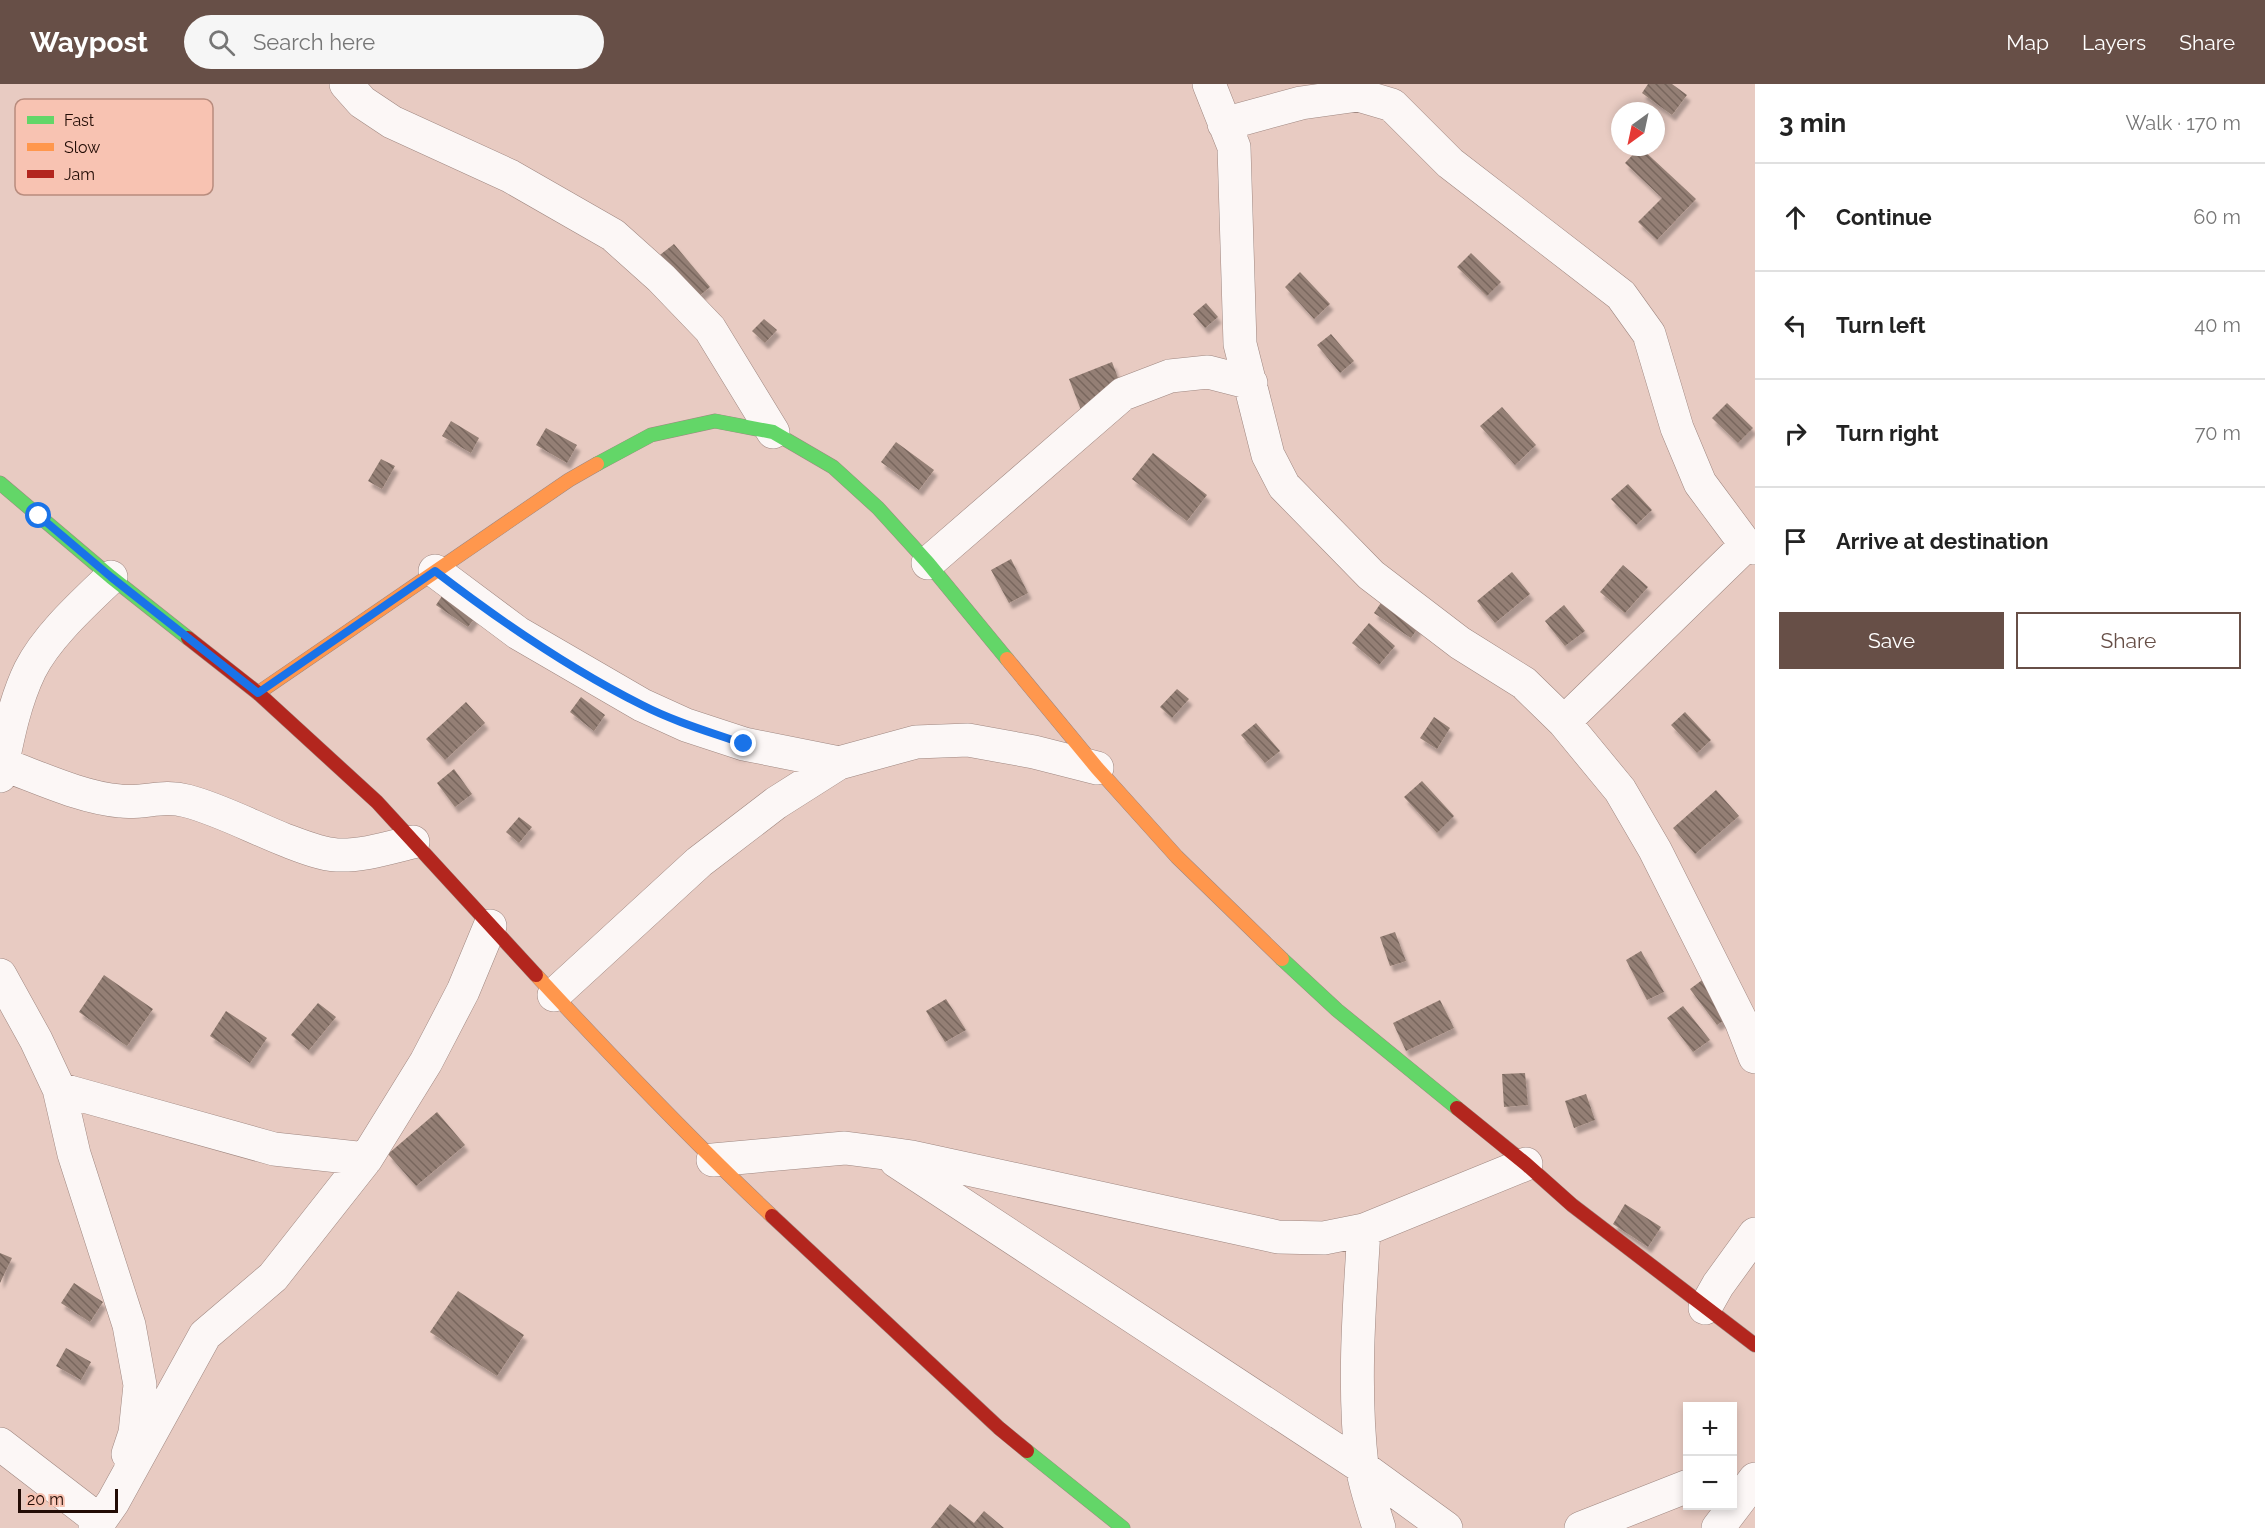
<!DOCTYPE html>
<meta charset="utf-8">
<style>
:root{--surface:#fff;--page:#f6f6f6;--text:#222;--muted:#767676;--line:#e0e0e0;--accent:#674f47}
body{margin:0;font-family:Raleway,sans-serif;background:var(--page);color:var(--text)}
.controls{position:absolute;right:18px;bottom:18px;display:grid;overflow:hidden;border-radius:0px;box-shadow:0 3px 9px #0003}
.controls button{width:54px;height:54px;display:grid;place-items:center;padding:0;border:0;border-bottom:2px solid var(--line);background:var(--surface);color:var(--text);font:30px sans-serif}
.compass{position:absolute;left:1611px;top:18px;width:54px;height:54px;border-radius:50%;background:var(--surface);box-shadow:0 3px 9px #0003;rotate:213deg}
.scale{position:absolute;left:18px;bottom:15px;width:100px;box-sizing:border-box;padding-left:6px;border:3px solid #220c05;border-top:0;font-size:16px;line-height:21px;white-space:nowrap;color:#220c05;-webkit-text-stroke:4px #f8c3b2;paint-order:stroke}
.stop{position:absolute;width:18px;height:18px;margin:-14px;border:4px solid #1a73e8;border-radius:50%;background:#fff}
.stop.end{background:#1a73e8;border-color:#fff;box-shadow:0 2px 6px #0008}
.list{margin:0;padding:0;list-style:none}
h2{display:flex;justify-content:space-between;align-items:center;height:78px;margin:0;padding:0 24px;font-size:26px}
h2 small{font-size:20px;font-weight:400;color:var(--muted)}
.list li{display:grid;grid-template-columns:39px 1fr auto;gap:18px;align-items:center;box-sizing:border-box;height:108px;padding:0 24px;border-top:2px solid var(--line)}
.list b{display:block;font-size:22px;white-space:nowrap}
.list em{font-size:20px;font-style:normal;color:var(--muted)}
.actions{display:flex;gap:12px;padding:18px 24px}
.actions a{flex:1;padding:14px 0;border:2px solid var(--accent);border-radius:0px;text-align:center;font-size:21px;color:var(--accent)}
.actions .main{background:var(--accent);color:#fff}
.icon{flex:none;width:33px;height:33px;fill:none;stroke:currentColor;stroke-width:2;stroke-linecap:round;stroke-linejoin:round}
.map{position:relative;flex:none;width:1755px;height:1444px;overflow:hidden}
header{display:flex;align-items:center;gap:36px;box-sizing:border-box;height:84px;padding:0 30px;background:var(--accent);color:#fff}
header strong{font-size:28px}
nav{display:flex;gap:33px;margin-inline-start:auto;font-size:21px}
.search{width:420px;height:54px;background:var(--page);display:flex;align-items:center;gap:15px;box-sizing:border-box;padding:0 21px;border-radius:33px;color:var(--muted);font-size:22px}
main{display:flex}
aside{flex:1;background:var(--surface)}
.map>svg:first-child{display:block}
.building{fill:url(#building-back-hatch);filter:url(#shadow)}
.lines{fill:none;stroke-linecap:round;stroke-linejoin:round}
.street-casing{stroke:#9f8780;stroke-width:34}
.fast-casing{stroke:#9f8780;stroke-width:15}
.slow-casing{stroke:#9f8780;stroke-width:15}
.jam-casing{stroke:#9f8780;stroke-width:15}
.street{stroke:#fcf7f6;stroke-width:33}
.fast{stroke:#63d668;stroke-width:14}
.slow{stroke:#ff974d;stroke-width:14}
.jam{stroke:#b3261e;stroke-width:14}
.route{stroke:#1a73e8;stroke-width:8}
.key{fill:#f8c3b2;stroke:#b88c7e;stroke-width:1.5}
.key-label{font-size:16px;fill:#220c05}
</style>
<header>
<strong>Waypost</strong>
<div class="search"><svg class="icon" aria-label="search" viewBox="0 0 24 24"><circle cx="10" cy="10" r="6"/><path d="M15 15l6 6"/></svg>Search here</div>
<nav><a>Map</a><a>Layers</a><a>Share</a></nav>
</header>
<main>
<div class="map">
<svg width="1755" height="1444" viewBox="0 0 1755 1444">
<defs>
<pattern id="building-back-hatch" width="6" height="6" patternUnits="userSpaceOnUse" patternTransform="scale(1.5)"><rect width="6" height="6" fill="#947f74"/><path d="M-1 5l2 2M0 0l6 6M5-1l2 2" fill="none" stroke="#78665d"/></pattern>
<filter id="shadow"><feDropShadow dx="3.5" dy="6" stdDeviation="1.5" flood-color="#0004"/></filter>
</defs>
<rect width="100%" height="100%" fill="#e8cbc2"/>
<path class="building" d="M1648,0H1672L1687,11L1672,31L1642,9Z
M1640,63L1696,115L1657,156L1638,138L1662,114L1625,79Z
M674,160L710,203L692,218L656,174Z
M1471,169L1501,198L1487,212L1457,183Z
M1300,188L1330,220L1314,235L1285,203Z
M1206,219L1218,233L1205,244L1193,230Z
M764,235L777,246L765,259L752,247Z
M1331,250L1354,277L1340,289L1317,261Z
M1112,278L1124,310L1081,326L1069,295Z
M1727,319L1753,344L1738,359L1712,334Z
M1502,323L1536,361L1515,381L1480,342Z
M451,337L479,354L471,369L442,352Z
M546,344L577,361L567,379L536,361Z
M896,358L934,386L919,406L881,378Z
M1153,369L1207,411L1187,437L1132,395Z
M381,375L395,382L382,405L368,397Z
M1628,400L1652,426L1636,441L1611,415Z
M1011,475L1028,509L1009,519L991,486Z
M1623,481L1648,503L1625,529L1600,508Z
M1512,488L1530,510L1495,539L1477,517Z
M444,509L476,532L468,543L436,521Z
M1387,510L1424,535L1411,554L1374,529Z
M1564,521L1585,547L1565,562L1545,537Z
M1369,539L1395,562L1379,581L1352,559Z
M1177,605L1189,615L1172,634L1160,623Z
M581,613L605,631L594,647L570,628Z
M466,618L485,639L445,676L426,655Z
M1685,628L1711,656L1697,669L1671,641Z
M1434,633L1450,644L1437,665L1420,654Z
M1256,639L1280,667L1265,679L1241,651Z
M454,685L472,710L455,723L437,699Z
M1422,697L1454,732L1437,749L1404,713Z
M1716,706L1739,732L1695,770L1673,744Z
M519,733L532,743L519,759L506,748Z
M1395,848L1406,877L1390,882L1380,853Z
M1641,867L1664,908L1647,916L1626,876Z
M104,891L153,925L127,962L79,928Z
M1709,891L1736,928L1717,941L1690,905Z
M946,915L966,946L945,958L926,927Z
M1440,916L1454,944L1406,967L1393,939Z
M318,919L336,933L309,966L291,951Z
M1683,922L1710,956L1693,968L1667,934Z
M226,927L267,954L250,979L210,952Z
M1525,989L1528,1021L1504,1023L1502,990Z
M1586,1010L1595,1036L1574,1044L1565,1017Z
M437,1028L465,1061L416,1102L388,1070Z
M1625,1120L1661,1143L1648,1163L1613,1140Z
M0,1169L12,1174L0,1199Z
M74,1199L103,1218L90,1238L61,1219Z
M458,1207L524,1251L497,1292L430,1248Z
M66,1264L91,1278L81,1296L56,1282Z
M950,1420L974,1439L984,1427L1004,1444H931Z"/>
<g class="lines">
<g class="street-casing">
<path id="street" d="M346,0L362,18L392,38L510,92L613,151L661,194L710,245L773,348
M1209,0L1234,63L1240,260L1268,371L1284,402L1371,491L1460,559L1524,599L1564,638L1620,706L1655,766L1741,937L1755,973
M1224,40L1301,19L1358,11L1392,21L1450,79L1621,211L1649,250L1677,344L1700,399L1746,461L1755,464
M928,479L1123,310L1170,292L1208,288L1251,299
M435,487L518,549L642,621L686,641L744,660L839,679
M1564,638L1746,461
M2,680C38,693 82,714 120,717C144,720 162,710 187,717C221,726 252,743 285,756C301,762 320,770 337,771C363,772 388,764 413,758
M0,692C7,657 14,619 30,586C47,552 84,519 111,493
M0,891L36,956L59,1005L74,1070L129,1241L140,1301L135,1349L128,1370
M554,911L699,778L776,719L839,679L916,658L968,656L1034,668L1097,684
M59,1005L274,1065L366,1075
M713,1076L845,1064L884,1069L912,1073L1278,1153L1324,1154L1364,1146L1526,1080
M896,1077L1362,1383L1446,1444
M1364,1146C1359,1224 1353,1304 1362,1382C1365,1402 1373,1424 1379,1444
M1705,1224L1718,1201L1755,1150
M0,1360L100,1437
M95,1444L113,1418L205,1251L273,1193L366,1075L426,978L463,907L490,842
M1581,1444L1688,1402
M1718,1444L1755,1395"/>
</g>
<g class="fast-casing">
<path id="fast" d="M597,380L651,351L715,337L773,348L833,383L878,424L928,479L1007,575
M0,399L111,493L188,554
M1282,875L1337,926L1457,1024
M1027,1367L1123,1444"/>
</g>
<g class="slow-casing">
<path id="slow" d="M1007,575L1097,684L1177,773L1282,875
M258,609L569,396L597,380
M536,891C613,974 690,1055 772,1132"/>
</g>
<g class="jam-casing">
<path id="jam" d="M188,554L258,609L377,718L536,891
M1457,1024L1526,1080L1572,1121L1755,1261
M772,1132L999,1344L1027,1367"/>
</g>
<use href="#street" class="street"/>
<use href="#fast" class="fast"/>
<use href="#slow" class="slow"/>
<use href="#jam" class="jam"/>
</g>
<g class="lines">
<path class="route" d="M39,432L111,493L258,609L435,487C500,537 568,584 642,621C675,638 710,648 744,660"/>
</g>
<rect x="15" y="15" width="198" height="96" rx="9" class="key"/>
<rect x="27" y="32" width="27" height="8" fill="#63d668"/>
<rect x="27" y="59" width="27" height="8" fill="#ff974d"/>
<rect x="27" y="86" width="27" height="8" fill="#b3261e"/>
<g class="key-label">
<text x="64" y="42">Fast</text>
<text x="64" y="69">Slow</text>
<text x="64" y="96">Jam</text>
</g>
</svg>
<div class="controls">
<button>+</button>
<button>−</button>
</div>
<svg class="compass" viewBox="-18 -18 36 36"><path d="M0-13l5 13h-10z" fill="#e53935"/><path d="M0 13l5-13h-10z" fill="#767676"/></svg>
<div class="scale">20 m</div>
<div class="stop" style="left:39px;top:432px"></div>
<div class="stop end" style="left:744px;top:660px"></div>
</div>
<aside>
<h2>3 min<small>Walk · 170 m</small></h2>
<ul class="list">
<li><svg class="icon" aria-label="ahead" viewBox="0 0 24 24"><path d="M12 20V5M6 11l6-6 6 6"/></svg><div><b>Continue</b></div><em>60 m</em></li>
<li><svg class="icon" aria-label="left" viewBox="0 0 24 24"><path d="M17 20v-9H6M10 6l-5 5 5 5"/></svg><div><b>Turn left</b></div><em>40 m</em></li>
<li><svg class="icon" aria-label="right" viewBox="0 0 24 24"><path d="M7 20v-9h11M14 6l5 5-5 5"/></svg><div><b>Turn right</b></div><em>70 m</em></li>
<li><svg class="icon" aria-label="arrive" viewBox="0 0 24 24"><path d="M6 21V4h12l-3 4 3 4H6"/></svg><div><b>Arrive at destination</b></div></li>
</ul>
<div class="actions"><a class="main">Save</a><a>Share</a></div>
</aside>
</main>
